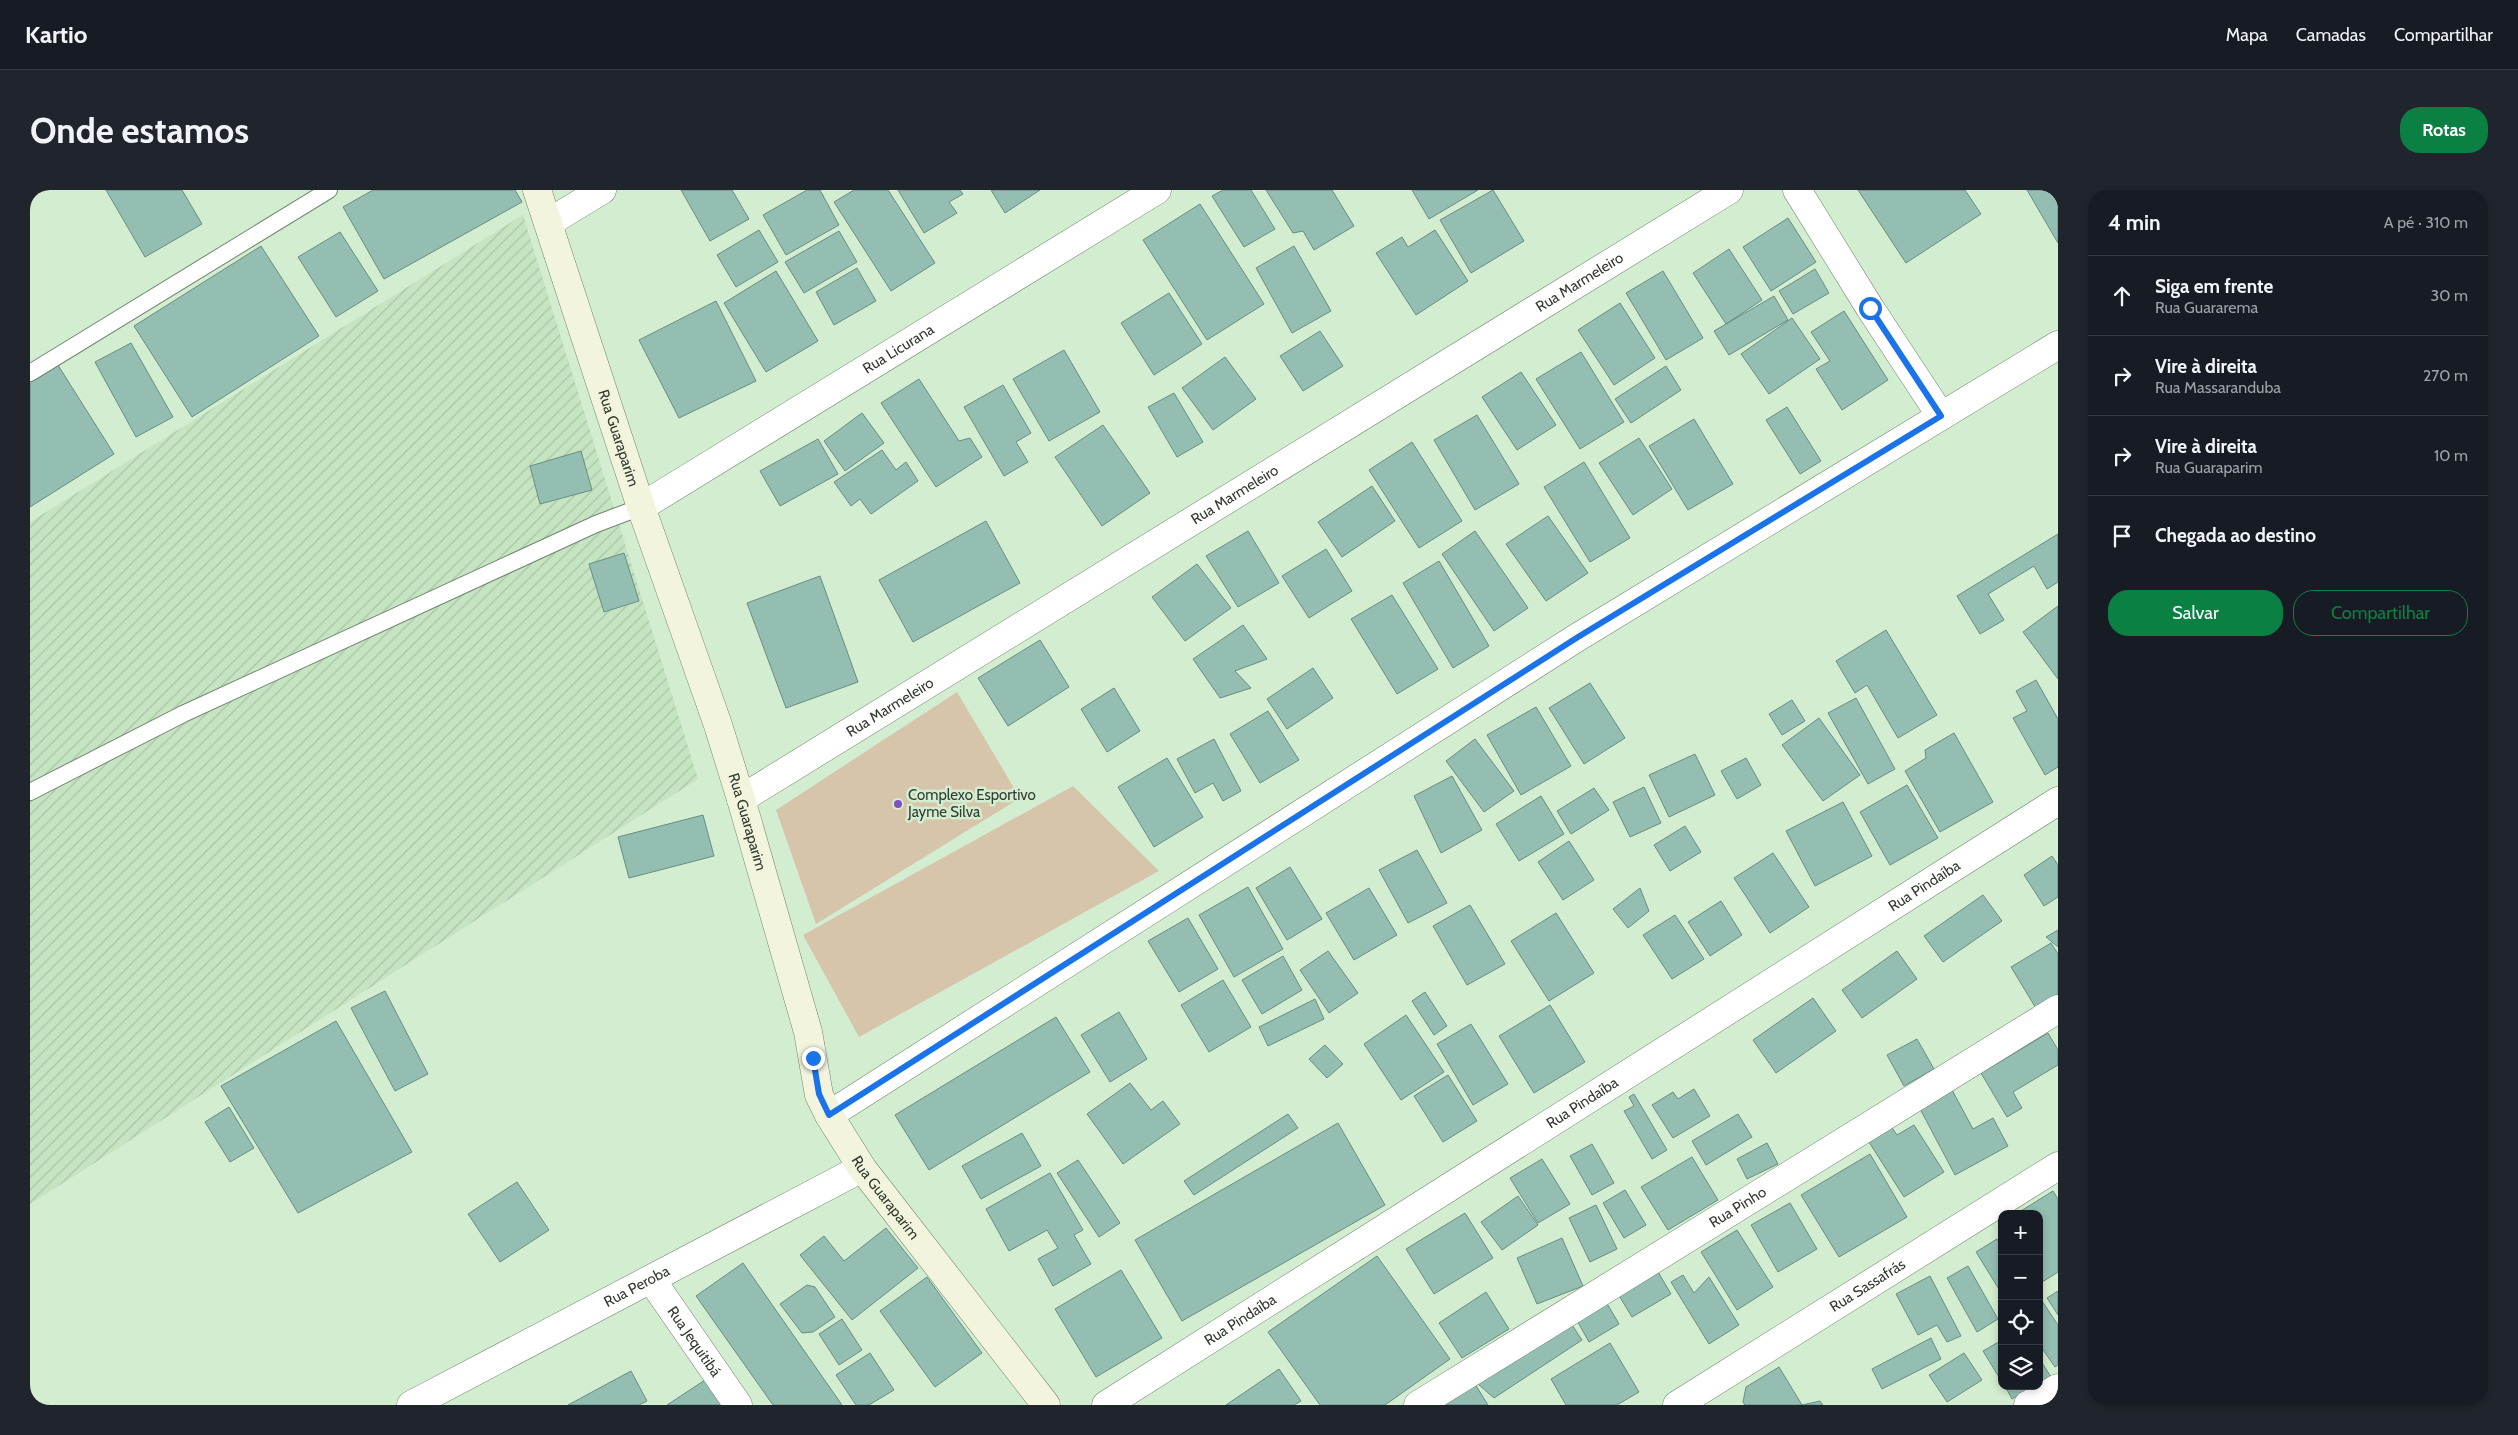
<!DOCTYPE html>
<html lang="pt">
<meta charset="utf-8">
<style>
:root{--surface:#171b24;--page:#20242c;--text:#f1f3f6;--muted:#9ea1a6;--line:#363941;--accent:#0b8043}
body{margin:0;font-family:Cabin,sans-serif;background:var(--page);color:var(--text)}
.controls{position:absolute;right:15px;bottom:15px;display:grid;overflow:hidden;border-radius:10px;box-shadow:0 2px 8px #0003}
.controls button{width:45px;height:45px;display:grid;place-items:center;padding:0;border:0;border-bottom:1px solid var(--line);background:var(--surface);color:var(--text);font:25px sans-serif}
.stop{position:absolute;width:15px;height:15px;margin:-11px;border:4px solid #1a73e8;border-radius:50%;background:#fff}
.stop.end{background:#1a73e8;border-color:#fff;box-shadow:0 1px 5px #0008}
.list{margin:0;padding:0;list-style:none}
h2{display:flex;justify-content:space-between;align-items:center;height:65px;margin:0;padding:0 20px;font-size:21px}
h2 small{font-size:16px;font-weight:400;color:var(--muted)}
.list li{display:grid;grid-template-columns:32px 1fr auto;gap:15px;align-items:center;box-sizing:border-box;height:80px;padding:0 20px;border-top:1px solid var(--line)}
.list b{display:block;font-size:19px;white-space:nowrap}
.list p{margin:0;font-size:16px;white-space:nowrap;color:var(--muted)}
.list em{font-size:16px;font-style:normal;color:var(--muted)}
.actions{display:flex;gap:10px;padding:15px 20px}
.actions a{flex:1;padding:11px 0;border:1px solid var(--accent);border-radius:20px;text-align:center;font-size:18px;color:var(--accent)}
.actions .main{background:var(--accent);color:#fff}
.icon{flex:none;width:28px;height:28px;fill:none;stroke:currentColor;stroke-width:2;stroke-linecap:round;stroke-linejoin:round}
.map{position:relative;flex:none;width:2028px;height:1215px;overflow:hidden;border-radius:20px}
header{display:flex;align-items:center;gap:30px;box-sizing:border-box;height:70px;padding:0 25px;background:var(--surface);border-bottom:1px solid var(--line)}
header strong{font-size:24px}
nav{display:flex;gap:28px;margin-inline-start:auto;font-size:18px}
.intro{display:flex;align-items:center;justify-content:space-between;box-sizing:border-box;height:120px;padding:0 30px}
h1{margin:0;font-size:35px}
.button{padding:12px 22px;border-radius:20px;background:var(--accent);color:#fff;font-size:18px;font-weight:700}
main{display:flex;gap:30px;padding:0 30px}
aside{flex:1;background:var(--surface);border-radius:20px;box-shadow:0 2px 8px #0003}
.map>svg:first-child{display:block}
.industrial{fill:url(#industrial-furrows)}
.green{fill:#d6c5ab}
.building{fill:#94beb1;stroke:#678e82}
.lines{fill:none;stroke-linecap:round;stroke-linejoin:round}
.lane-casing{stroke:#6f866d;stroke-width:18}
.street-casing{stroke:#6f866d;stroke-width:29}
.secondary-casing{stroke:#6f866d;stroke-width:29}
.lane{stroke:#fff;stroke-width:16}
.street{stroke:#fff;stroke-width:28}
.secondary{stroke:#f3f4dd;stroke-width:28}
.route{stroke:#1a73e8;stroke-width:6}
.poi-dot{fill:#854dc4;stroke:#d3edd0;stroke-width:2}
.labels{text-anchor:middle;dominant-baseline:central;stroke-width:5;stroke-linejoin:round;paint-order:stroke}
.street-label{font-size:15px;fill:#323c30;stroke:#d3edd0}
.poi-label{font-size:15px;fill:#323c30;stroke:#d3edd0;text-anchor:start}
</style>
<header>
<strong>Kartio</strong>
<nav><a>Mapa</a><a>Camadas</a><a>Compartilhar</a></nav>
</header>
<div class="intro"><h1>Onde estamos</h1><a class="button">Rotas</a></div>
<main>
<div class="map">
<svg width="2028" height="1215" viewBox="0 0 2028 1215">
<defs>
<pattern id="industrial-furrows" width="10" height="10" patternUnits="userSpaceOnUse" patternTransform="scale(1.25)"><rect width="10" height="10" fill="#c5e4c1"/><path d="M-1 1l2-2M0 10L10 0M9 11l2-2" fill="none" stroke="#aac4a6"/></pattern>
</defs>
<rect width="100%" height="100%" fill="#d3edd0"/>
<path class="industrial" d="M493,25L668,589L0,1014V332Z"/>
<path class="green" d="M927,502L990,608L786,734L746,620Z
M1043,596L1129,681L829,847L773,745Z"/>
<path class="building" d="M76,0H152L172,34L115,67Z
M343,0H485L492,12L354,89L313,17Z
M651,0H702L719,29L680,51Z
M777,0H790L809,35L756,65L733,25Z
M824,0H858L905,73L861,101L804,12Z
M868,0H930L933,4L919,12L927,23L894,43Z
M961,0H1010L975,23Z
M1193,0H1221L1245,39L1214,57L1182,6Z
M1236,0H1302L1324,36L1284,60L1273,41L1263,43Z
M1382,0H1448L1399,29Z
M1463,0L1494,51L1441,83L1410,30Z
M1828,0H1935L1951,24L1876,73Z
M1997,0H2028V53Z
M1170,14L1234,114L1177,150L1113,50Z
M1758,28L1786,72L1741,101L1713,57Z
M729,40L748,72L706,97L687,65Z
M1405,40L1438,91L1386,125L1346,63L1372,47L1378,57Z
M809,41L827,72L774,103L755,72Z
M310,42L348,101L306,127L268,67Z
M231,56L289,146L162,227L104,136Z
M1264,56L1301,121L1262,143L1226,78Z
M1699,59L1732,110L1696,134L1663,83Z
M827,78L846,111L804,135L786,102Z
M1785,79L1799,103L1763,124L1749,101Z
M746,81L788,151L736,182L694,113Z
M1633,81L1673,148L1636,170L1596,103Z
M1139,103L1172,154L1124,185L1091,133Z
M1744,106L1758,130L1699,165L1684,141Z
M686,111L726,191L649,228L609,150Z
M1590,113L1625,168L1584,195L1548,140Z
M1814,121L1858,190L1812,220L1786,179L1800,171L1781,142Z
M1762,128L1790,169L1739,204L1711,164Z
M1290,141L1313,176L1273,201L1250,166Z
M101,153L143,227L106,247L65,172Z
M1034,160L1070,222L1019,251L983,189Z
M1551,162L1594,232L1550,259L1506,189Z
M1195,167L1226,209L1183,240L1152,198Z
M26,172L84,264L0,317V189Z
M1636,176L1651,200L1601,233L1585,209Z
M1491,182L1526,235L1487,260L1452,207Z
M889,189L929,251L940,248L952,267L906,297L851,213Z
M973,195L1001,243L986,252L998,272L974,286L934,217Z
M1144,203L1173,252L1147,267L1118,217Z
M1757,217L1791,271L1770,284L1736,230Z
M832,223L854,253L815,281L794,251Z
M1447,225L1489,294L1445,320L1404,250Z
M1664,229L1703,294L1658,320L1619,256Z
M1073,235L1120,303L1072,336L1025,267Z
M1609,248L1642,299L1603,325L1569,273Z
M788,249L808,284L750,316L730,281Z
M1382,252L1432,331L1389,358L1339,280Z
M852,260L866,280L876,272L888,291L841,324L830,309L821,316L804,292Z
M551,261L562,300L510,314L500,276Z
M1554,272L1600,348L1560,372L1514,297Z
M1342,296L1365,331L1312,367L1288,332Z
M1518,326L1558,383L1516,411L1476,354Z
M956,331L990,393L883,452L849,390Z
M1218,341L1249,393L1208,417L1176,366Z
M1445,341L1498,418L1464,441L1412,364Z
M2028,344V392L2017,399L2004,376L1958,404L1974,430L1950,444L1927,406Z
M1296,359L1322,401L1279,428L1252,386Z
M594,363L609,411L574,422L559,374Z
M1409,371L1459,456L1423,478L1373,393Z
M1167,374L1201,418L1155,451L1122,407Z
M790,386L828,492L756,518L717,413Z
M1362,405L1408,479L1367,504L1321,429Z
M2028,416V489L1993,442Z
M1213,435L1237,469L1205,481L1221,498L1190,508L1163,469Z
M1856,440L1907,525L1868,548L1837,495L1825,503L1806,471Z
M1010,450L1039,497L978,536L948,488Z
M1283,478L1303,508L1257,539L1237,509Z
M2006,490L2028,529V577L2015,585L1983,528L1997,521L1986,501Z
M1560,493L1595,548L1554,574L1519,518Z
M1084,498L1110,541L1077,562L1051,519Z
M1826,508L1865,579L1838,594L1798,523Z
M1762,510L1775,531L1752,545L1739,524Z
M1506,517L1541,576L1491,605L1457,545Z
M1238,521L1269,570L1230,593L1200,544Z
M1789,528L1830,585L1793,611L1752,555Z
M1924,543L1963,612L1910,642L1875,581L1896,568L1895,560Z
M1184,549L1211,601L1193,611L1183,593L1165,603L1147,569Z
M1445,549L1484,601L1454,622L1416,571Z
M1665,564L1685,605L1639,627L1619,585Z
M1137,568L1173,627L1124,657L1088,597Z
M1716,568L1731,595L1707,609L1691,581Z
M1422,586L1452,640L1411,663L1384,606Z
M1877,595L1908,648L1860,675L1830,622Z
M1614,597L1631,633L1600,647L1583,612Z
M1564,598L1579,620L1541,644L1527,621Z
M1511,606L1534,644L1489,671L1466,634Z
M1813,612L1842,666L1785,696L1756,641Z
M673,625L684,666L599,688L588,647Z
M1655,636L1671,662L1640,681L1624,655Z
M1539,651L1564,690L1533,710L1508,672Z
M1387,660L1417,713L1378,733L1349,680Z
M1743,663L1779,717L1740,743L1704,688Z
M2022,666L2028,675V707L2014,716L1994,685Z
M1260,677L1292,729L1257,750L1226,698Z
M1218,697L1253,759L1204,787L1169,725Z
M1339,698L1367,745L1324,770L1296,723Z
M1610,698L1619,721L1598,738L1583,719Z
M1953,705L1972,731L1913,772L1894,746Z
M1691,711L1712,745L1680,766L1658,732Z
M1440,715L1475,774L1437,795L1403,736Z
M1526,723L1564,783L1519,811L1481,751Z
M1645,725L1674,769L1642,789L1613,745Z
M1158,728L1188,779L1149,802L1118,751Z
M2028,740V757L2016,747Z
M2021,753L2028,764V807L2007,820L1981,777Z
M1298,761L1328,803L1299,823L1270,780Z
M1867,761L1887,789L1832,828L1812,800Z
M1253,766L1272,800L1232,824L1212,790Z
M1193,790L1221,837L1179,862L1151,815Z
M355,801L398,884L365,901L321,818Z
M1395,802L1417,836L1404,845L1382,811Z
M1783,808L1806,841L1746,883L1723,850Z
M1285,809L1294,829L1238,856L1229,837Z
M1520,815L1555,872L1504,903L1469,846Z
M1089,822L1117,869L1080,892L1051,845Z
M1376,825L1414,882L1371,910L1334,854Z
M1026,827L1060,882L899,980L865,925Z
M306,831L382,962L268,1023L191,896Z
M1441,834L1478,894L1443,915L1407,854Z
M2018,843L2028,860V875L1983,902L1992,918L1977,927L1951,883Z
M1887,849L1904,879L1874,896L1857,865Z
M1295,855L1313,874L1297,888L1279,869Z
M1418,885L1447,931L1413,952L1384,906Z
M1100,893L1121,920L1133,911L1150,934L1093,974L1057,924Z
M1921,898L1943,939L1963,928L1978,956L1925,985L1888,915Z
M1664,899L1680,926L1643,948L1622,915L1643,902L1648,909Z
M1604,904L1637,960L1622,969L1594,921L1604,916L1599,907Z
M199,917L224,958L200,972L175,932Z
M1258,924L1268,938L1164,1005L1154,991Z
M1708,924L1722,947L1676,975L1662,951Z
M1308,933L1355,1015L1152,1131L1105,1050Z
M1860,935L1867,945L1884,935L1914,982L1874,1007L1837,949Z
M992,943L1011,976L951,1009L932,976Z
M1737,953L1748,974L1717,989L1707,969Z
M1562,954L1584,993L1562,1005L1540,966Z
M1840,964L1877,1027L1809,1067L1771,1005Z
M1662,967L1688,1010L1638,1040L1611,997Z
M1512,969L1540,1014L1508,1033L1480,988Z
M1048,970L1090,1033L1069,1047L1027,983Z
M1020,983L1053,1040L1044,1045L1061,1074L1023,1096L1008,1069L1028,1058L1017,1040L979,1061L956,1019Z
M487,992L519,1040L470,1072L438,1024Z
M1595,1000L1616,1035L1594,1048L1573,1013Z
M2023,1001L2028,1009V1082L2009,1094V1024H1986Z
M1488,1006L1508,1035L1472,1060L1451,1032Z
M1760,1013L1787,1059L1748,1082L1721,1035Z
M1566,1015L1587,1059L1560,1072L1539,1028Z
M1435,1023L1463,1068L1404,1104L1376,1059Z
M856,1038L888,1078L822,1130L770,1065L794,1046L814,1071Z
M1707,1040L1743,1097L1707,1120L1671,1062Z
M1532,1048L1553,1096L1507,1114L1487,1068Z
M1967,1049L1972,1057V1104L1946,1062Z
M1347,1066L1420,1169L1355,1215H1290L1238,1142Z
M713,1073L812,1215H743L666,1106Z
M1938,1076L1968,1129L1947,1142L1917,1088Z
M1091,1080L1132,1148L1066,1187L1025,1119Z
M1627,1080L1641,1104L1602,1127L1588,1104Z
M1653,1085L1664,1103L1679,1087L1709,1135L1679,1154L1641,1092Z
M1900,1086L1931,1146L1917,1152L1907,1135L1888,1145L1866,1104Z
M897,1087L952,1163L905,1197L850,1121Z
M777,1095L785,1097L805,1127L783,1142L772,1143L750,1114Z
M2028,1101V1125L2017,1108Z
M1456,1102L1479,1139L1432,1168L1409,1133Z
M1575,1110L1589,1134L1559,1152L1545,1127Z
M2012,1111L2028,1135V1175L2025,1177L2009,1154V1113Z
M1536,1126L1552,1150L1464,1208L1441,1188Z
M812,1129L832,1160L809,1175L789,1144Z
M1901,1148L1911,1169L1852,1199L1842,1179Z
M1972,1150V1192L1953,1161Z
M1580,1153L1609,1202L1587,1215H1536L1521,1189Z
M840,1163L864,1200L839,1215H826L806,1185Z
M1934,1163L1952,1190L1917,1212L1899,1185Z
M2009,1168L2021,1187L2009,1193Z
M1749,1177L1772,1215L1790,1211L1793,1215H1715L1713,1212L1716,1197Z
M1249,1179L1271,1211L1264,1215H1196Z
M601,1181L617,1211L609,1215H538Z
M675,1190L692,1215H637Z
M1443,1191L1458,1215H1405Z
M1975,1196H2004L1982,1209Z"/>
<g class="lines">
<g class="lane-casing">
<path id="lane" d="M0,183L299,0
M0,602L153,524L566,334L611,317"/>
</g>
<g class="street-casing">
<g id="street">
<path d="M1767,0L1840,118L1911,226"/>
<path d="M518,33L572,0"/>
<path id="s1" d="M611,317L1127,0"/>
<path id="s2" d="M711,609L1699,0"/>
<path d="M799,925L1548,447L2028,155"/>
<path id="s3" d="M621,1089L708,1215"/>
<path id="s4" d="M381,1215L832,978"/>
<path id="s5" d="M1076,1215L2028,611"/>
<path id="s6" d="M1388,1215L2028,819"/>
<path id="s7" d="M1647,1215L2028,976"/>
<path d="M1998,1215L2028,1198"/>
</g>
</g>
<g class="secondary-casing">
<g id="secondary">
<path id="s8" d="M507,0L611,317L688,535L711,609L778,842L789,905L799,925L832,978L1016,1215"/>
</g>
</g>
<use href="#lane" class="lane"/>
<use href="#street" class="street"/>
<use href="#secondary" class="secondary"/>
</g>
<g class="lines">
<path class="route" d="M783,868L789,904L799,925L1548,447L1911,226L1840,118"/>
</g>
<circle class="poi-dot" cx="868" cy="614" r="5"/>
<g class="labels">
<g class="street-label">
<text stroke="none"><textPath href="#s2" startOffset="985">Rua Marmeleiro</textPath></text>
<text stroke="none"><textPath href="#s1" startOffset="302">Rua Licurana</textPath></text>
<text stroke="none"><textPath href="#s8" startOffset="261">Rua Guaraparim</textPath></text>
<text stroke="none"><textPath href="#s2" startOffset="580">Rua Marmeleiro</textPath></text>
<text stroke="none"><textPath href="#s2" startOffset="175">Rua Marmeleiro</textPath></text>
<text stroke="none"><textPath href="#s8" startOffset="666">Rua Guaraparim</textPath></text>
<text stroke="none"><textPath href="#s5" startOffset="969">Rua Pindaíba</textPath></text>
<text stroke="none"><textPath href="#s5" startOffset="564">Rua Pindaíba</textPath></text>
<text stroke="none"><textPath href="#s8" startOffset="1071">Rua Guaraparim</textPath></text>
<text stroke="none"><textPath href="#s6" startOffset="376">Rua Pinho</textPath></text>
<text stroke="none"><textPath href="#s7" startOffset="225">Rua Sassafrás</textPath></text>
<text stroke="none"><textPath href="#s4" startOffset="255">Rua Peroba</textPath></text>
<text stroke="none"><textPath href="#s5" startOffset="159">Rua Pindaíba</textPath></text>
<text stroke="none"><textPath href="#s3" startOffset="76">Rua Jequitibá</textPath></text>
</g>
<g class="poi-label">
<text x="878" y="605">Complexo Esportivo<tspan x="878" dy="17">Jayme Silva</tspan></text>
</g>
</g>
</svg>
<div class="controls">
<button>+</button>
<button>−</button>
<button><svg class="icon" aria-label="locate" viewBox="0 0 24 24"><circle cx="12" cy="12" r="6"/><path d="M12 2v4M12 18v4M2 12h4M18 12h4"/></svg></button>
<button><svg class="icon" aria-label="layers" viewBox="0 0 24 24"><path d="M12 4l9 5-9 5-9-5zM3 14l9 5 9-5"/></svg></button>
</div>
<div class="stop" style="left:1840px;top:118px"></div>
<div class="stop end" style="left:783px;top:868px"></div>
</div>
<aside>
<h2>4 min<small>A pé · 310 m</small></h2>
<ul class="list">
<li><svg class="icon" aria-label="ahead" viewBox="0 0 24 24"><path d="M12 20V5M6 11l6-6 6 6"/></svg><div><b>Siga em frente</b><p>Rua Guararema</p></div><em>30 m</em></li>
<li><svg class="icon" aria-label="right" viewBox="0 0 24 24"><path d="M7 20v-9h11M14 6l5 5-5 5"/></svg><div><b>Vire à direita</b><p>Rua Massaranduba</p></div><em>270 m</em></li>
<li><svg class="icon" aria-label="right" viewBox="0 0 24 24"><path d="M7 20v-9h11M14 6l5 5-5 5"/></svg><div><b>Vire à direita</b><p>Rua Guaraparim</p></div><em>10 m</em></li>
<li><svg class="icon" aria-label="arrive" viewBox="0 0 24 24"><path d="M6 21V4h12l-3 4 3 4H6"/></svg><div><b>Chegada ao destino</b></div></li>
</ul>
<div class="actions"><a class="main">Salvar</a><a>Compartilhar</a></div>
</aside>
</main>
